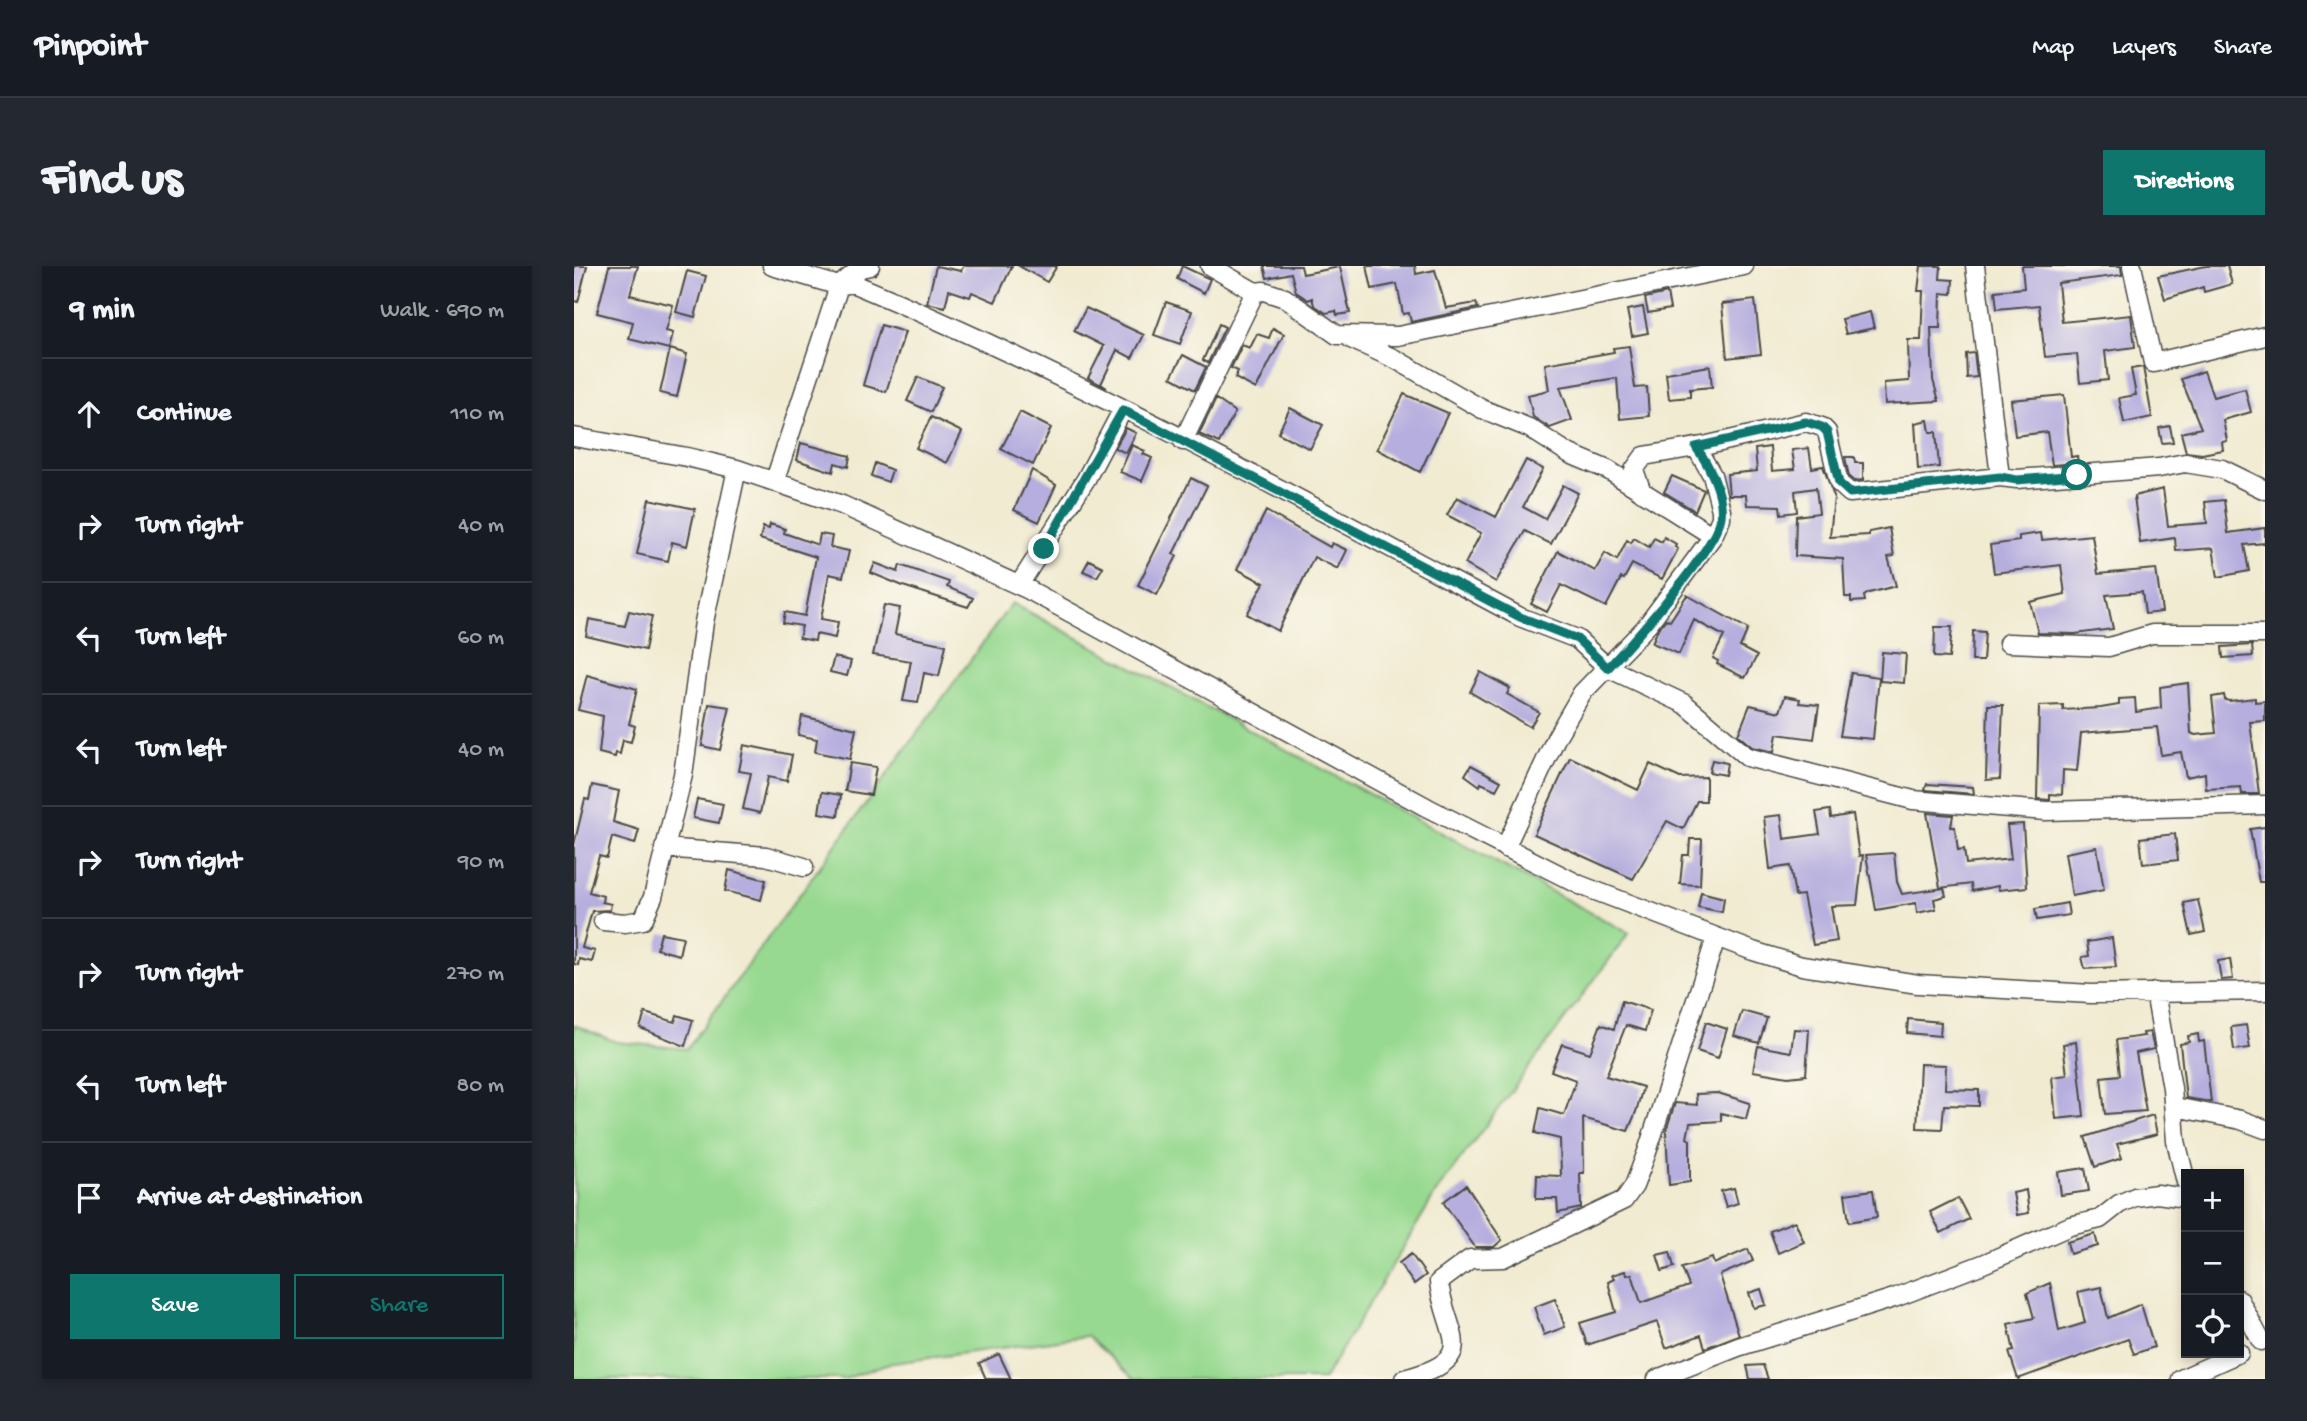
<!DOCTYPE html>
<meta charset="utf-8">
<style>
:root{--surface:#171b24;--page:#242831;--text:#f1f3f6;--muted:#9ea1a6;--line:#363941;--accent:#0f766e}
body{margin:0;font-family:"Gochi Hand",sans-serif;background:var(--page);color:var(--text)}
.controls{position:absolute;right:21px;bottom:21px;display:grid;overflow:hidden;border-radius:0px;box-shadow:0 4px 10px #0003}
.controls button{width:63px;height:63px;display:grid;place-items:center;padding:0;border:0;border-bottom:2px solid var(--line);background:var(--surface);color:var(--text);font:35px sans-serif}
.stop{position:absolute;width:21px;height:21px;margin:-16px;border:5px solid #0f766e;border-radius:50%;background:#fff}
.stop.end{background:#0f766e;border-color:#fff;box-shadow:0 2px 7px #0008}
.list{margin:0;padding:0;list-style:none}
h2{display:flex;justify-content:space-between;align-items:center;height:91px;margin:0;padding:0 28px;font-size:30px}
h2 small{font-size:23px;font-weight:400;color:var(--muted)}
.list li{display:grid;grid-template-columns:46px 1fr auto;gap:21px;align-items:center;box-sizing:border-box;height:112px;padding:0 28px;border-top:2px solid var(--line)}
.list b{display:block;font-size:26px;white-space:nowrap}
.list em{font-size:23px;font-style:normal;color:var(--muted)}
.actions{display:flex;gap:14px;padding:21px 28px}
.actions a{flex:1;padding:16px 0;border:2px solid var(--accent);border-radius:0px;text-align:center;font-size:24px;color:var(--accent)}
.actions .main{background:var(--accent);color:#fff}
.icon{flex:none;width:38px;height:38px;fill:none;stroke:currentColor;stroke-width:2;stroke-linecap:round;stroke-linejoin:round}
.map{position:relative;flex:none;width:1691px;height:1113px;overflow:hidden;border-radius:0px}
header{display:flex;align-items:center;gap:42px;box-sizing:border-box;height:98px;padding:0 35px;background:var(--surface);border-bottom:2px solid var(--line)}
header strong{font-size:33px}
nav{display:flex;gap:38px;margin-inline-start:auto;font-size:24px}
.intro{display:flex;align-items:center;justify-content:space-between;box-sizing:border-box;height:168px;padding:0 42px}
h1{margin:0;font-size:49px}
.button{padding:18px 32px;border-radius:0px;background:var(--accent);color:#fff;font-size:24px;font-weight:700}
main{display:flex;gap:42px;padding:0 42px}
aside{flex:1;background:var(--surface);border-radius:0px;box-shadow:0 4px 10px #0003}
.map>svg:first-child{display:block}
.green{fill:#97d990;stroke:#61825e;stroke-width:2}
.building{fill:#b6aede}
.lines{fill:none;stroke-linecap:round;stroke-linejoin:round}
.minor-casing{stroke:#494844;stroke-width:21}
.minor{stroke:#fff;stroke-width:18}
.route{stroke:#0f766e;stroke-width:9}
</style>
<header>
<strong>Pinpoint</strong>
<nav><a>Map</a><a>Layers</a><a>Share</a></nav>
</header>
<div class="intro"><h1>Find us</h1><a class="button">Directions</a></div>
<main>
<aside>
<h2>9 min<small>Walk · 690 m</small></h2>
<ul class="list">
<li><svg class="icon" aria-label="ahead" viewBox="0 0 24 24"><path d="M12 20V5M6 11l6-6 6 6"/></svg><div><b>Continue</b></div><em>110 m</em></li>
<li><svg class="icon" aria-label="right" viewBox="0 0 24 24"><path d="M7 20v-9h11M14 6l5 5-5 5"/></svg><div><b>Turn right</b></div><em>40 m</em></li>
<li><svg class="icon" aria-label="left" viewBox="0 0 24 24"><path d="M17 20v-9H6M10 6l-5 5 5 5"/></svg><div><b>Turn left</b></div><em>60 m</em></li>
<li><svg class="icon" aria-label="left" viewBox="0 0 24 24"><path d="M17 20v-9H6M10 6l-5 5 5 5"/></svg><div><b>Turn left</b></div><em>40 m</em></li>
<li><svg class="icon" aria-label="right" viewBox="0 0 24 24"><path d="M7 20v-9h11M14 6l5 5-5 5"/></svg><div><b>Turn right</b></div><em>90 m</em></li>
<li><svg class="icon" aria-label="right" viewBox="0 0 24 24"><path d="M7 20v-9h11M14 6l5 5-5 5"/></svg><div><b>Turn right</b></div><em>270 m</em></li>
<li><svg class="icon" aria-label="left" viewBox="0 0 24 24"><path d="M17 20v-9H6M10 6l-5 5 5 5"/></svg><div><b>Turn left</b></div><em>80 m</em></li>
<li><svg class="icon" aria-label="arrive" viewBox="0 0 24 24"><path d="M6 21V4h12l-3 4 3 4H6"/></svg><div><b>Arrive at destination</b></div></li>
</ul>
<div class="actions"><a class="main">Save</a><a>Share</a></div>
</aside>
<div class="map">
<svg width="1691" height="1113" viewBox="0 0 1691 1113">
<rect width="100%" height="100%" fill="#fbf7ec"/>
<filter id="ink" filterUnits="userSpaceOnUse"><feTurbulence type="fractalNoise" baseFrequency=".0143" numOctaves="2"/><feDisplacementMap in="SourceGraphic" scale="14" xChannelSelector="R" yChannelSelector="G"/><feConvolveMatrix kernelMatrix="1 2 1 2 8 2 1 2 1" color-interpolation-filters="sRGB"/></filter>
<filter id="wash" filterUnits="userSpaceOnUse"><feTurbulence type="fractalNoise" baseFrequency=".00686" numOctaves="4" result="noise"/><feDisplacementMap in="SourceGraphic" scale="28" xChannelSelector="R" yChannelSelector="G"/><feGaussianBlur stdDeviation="1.57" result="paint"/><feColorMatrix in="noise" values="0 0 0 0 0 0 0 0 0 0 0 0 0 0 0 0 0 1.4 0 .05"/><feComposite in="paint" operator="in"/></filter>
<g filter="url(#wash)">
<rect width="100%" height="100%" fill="#f1ebd2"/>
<path class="green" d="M438,337L1055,667L863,925L750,1113H560L513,1070L312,1098L271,1113H0V759L42,776L113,783Z"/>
<g id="blocks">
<path class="building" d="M0,0H13L4,36L0,35Z
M35,0H64L56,29L99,39L92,65L99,67L95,83L55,73L59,56L23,47Z
M362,0L387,5L389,0H438L421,36L398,26L396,31L375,24L371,41L353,37Z
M445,0H483L473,16Z
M608,0L636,13L630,27L603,13Z
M690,0H727L729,8L766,1L776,47L763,49L762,45L752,47L740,39L738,32L734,34L722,26L717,7L693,12Z
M793,0H841L842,8L861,4L872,42L902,37L904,42L837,56L835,47L829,48L823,18L798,23Z
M1347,0H1367L1366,13L1379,14L1378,28L1367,27L1366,62H1357L1359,114L1365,135L1311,138L1310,117L1335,115L1334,74H1347L1349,25H1344Z
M1448,0H1547L1548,9L1484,17L1488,56L1557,49L1561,81L1531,85L1534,114L1506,117L1503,88L1471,91L1465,39L1423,43L1421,25L1450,22Z
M1632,0H1653L1658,18L1630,26L1629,21L1591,33L1584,10Z
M113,5L132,10L121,51L102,46Z
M1093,27L1096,43L1074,47L1071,32Z
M1181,34L1187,88L1153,92L1148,38Z
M592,36L618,45L606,78L580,69Z
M1069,41L1074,67L1058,70L1053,44Z
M512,42L570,69L558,92L543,84L527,118L533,122L514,112L530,80L500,65Z
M1296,46L1300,62L1272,68L1268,53Z
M645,58L651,61L634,97L629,94Z
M307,59L331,66L312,126L289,119Z
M699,62L710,68L682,123L661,112L664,105L657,102L668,79L676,82L683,68L695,72Z
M1055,80L1061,122L1073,121L1075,150L1046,153L1043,112L986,121L998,154L976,162L959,151L954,129L975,124L971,98L1040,86L1039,82Z
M96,83L113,88L103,131L86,127Z
M1400,87L1403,111L1393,112L1392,88Z
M609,89L632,101L621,124L597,111Z
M1136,100L1138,121L1116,123V131L1095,133L1092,107Z
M1569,101L1578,151L1550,157L1545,132L1562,129L1557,103Z
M1630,105L1639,131L1671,123L1677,146L1649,154L1653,175L1648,176L1649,184L1628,188L1612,186L1607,167L1627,162L1607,113Z
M344,111L368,121L357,146L333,135Z
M830,128L874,147L846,206L803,183Z
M1490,129L1497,191L1503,190L1504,197L1478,199L1473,166L1441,170L1437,134Z
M642,133L661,146L645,177L625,168Z
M716,142L749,159L736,183L704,167Z
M446,146L477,162L459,199L427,183Z
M357,151L388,166L373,197L342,182Z
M1354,154L1356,166H1362L1365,201L1344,203L1341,157Z
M1596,160L1599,176L1588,177L1585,162Z
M552,162L562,167L552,187L541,182Z
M227,177L276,190L274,201L261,197L259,206L223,194Z
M558,179L571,185L569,188L578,192L568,215L546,206Z
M1196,181L1198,205L1221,203L1218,184L1235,182L1238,202L1249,200L1260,231L1256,271L1295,269V266L1315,262L1320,290L1314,291L1322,320L1295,327L1290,330L1291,335L1277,336V331H1271L1269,293L1221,290L1222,250L1245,247L1242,222L1221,225L1223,246L1207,248L1206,240L1173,239L1172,229H1155L1153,208L1183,205L1181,183Z
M1271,191H1280L1281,197H1289V214L1280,215L1275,211Z
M952,194L969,203L949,241L971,253L989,219L1004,227L977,278L951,265L922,316L891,298L907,267L873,249L883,231L922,251Z
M301,197L318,204L314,216L297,210Z
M458,204L482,219L465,256L440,244Z
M1098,210L1130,224L1121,245L1090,226Z
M617,212L633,220L599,288L603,290L583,329L564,319Z
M1589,223L1594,260L1633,257L1631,236L1650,234L1654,267L1691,262V277L1670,279L1675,305L1644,311L1639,282L1602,285L1601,272L1566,277L1560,230Z
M75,233L121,243L113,280L98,276L94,295L63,288Z
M692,245L756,281L758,277L773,284L764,303L740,291L704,365L673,348L690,317L663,303Z
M196,258L211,263L210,267L244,279L246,268L258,270L256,281L275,285L269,311L255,308L247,353L264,356L261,372L242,368L241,375L225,372L228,360L209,357L211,346L231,350L242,291L186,273L189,261L195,263Z
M1467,267L1468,274L1518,269L1524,308L1582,303L1588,346L1571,348L1568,326L1532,329L1539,363L1501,368L1464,367L1456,336L1491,328L1487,299L1420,307L1416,279L1445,275V270Z
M1090,271L1102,278L1101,281L1104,283L1088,313L1058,298L1050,313L1047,312L1032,341L987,319L973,346L957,338L984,285L1021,305L1031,287L1043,294L1053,274L1057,277L1060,272L1075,281L1080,272L1088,276Z
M515,294L529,301L523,311L509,305Z
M301,297L324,306L326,299L375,316L373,321L399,332L394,341L329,320L297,307Z
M1113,329L1174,363L1166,381L1183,390L1171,412L1143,398L1144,395L1139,392L1150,370L1120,354L1105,388L1078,377L1084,363L1092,353L1096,355Z
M310,339L326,342L321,368L372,379L365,410L350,407L344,437L329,435L337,395L299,389Z
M55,345L78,350L71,384L12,370L15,353L51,360Z
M1361,361H1378L1375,392L1360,391Z
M1399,365L1411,366L1409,395H1398Z
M1678,379L1679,390L1649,392L1648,381Z
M1308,386L1332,388L1330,417L1306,415Z
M260,391L277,395L273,410L256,406Z
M906,406L936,422L933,428L965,446L956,461L896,426Z
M1277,407L1305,411L1299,473L1266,470Z
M13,409L63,423L55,458L61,460L57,476L49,474L46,488L42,487L41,491L25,487L29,450L4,444Z
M1614,417L1617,467L1621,469L1642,467L1638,431L1650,429L1651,434L1655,435L1681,432V436L1691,435V455L1676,456L1685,528H1668L1667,521L1632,523L1631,507L1612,511L1607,486L1587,489L1583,461L1507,467L1503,505L1489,504L1488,529L1476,528V534L1463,533L1465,440L1489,439V444L1527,442L1545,439V433L1561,432L1562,446L1587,442L1586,421Z
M1211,430L1226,433L1225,437L1245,439L1240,473L1203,468L1200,486L1178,481L1164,469L1176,439L1206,446Z
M135,438L156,441L146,484L128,480Z
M1414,439H1429L1426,513L1412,514Z
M228,450L282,463L276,493L241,486L243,473L224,469Z
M170,479L218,489L213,515L194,511L186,547L169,543L177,507L165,505Z
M996,491L1064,524L1076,498L1106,512L1132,511V535H1123L1109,563L1093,555L1059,613L960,568Z
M1138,494L1153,497L1151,509L1135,506Z
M276,497L302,501L297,529L271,525Z
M897,499L927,515L922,524L907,517L906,520L891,509Z
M1353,518L1399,521L1400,528L1351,524Z
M18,519L45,525L39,556L65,564L61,578L38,571L33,592L25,590L15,626L29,630L28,636L37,638L36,644L18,645L8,682L21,685L18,696L5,693L4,699L0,698V579L11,533L15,534Z
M248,526L267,529L264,550L245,547Z
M123,533L149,538L145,557L119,552Z
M1256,544L1257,552L1279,548L1285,590L1289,589L1283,639L1257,640L1263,675L1239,679L1229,629L1221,630L1216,600L1196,603L1190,551L1207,549L1210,573L1246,568L1242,546Z
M1353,547L1379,549L1377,561H1381L1384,584L1390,583L1392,598L1437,593L1433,559L1449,558L1453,621L1425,624L1424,620L1398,625L1397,618L1366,622Z
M1691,561V616H1685L1676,563Z
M1601,568L1604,594L1569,598L1566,572Z
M1116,573H1128L1126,619L1106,618L1109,589H1115Z
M1523,581L1530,624L1498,630L1491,587Z
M1320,587L1323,616L1328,628L1370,622L1372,630L1360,633L1362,643L1343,647L1342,637L1302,644L1292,589Z
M155,604L192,614L187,634L151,625Z
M1127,626L1150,632L1148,646L1124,641Z
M1624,634L1631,666L1617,669L1610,637Z
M1493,637L1495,649L1463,654L1461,643Z
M87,667L109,671L105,689L83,683Z
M1538,672L1542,701L1511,703L1508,691L1515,690L1513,676Z
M1656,693L1659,713L1647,714L1644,695Z
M1048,735L1077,744L1071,765L1052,759L1032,810L1069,821L1062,846L1054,865L1009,852L1010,907H1006L1007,942L984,947L983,933H962L963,909L987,910L986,873L961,867L966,842L990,849L1002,814L977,805L988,778L1016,787L1027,758L1040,763Z
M1168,745L1193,752L1185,777L1160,770Z
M71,747L101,756L103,749L119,754L111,780L66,762Z
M1334,753L1367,756L1366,770L1333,767Z
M1132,756L1153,763L1144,792L1123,785Z
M1672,759L1676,782L1660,784L1657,761Z
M1220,763L1235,764L1232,809L1214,811L1179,805L1184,780L1217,786Z
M1576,766L1580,783L1562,787L1572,845L1531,848L1527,811L1546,809L1542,774L1570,770L1569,767Z
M1624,768L1625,776L1630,775L1637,836L1612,832L1606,778L1615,776L1614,770Z
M1502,776L1510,850L1482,853L1478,811L1493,809L1489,778Z
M1346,798L1372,799L1371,823L1405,824V840L1370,839L1368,863L1343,862Z
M1144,827L1176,837L1172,853L1147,847V855L1116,857L1113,872L1116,874V916L1095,919L1092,865L1101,837L1123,839L1122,828Z
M1579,849L1583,868L1543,878L1548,892L1521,901L1511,871Z
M1511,902L1515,925L1487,929L1484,906Z
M892,919L928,974L920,981H901L869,936Z
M1160,922L1164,937L1152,941L1147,925Z
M1299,924L1303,951L1275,956L1271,928Z
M1452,924L1455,947L1443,949L1439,927Z
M1384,932L1395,953L1367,967L1356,946Z
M1221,955L1230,976L1204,987L1196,965Z
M1521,968L1524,980L1496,988L1493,976Z
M1174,983L1179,995L1146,1009L1165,1069L1131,1082L1127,1069L1092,1082L1083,1056L1013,1079L1006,1057L1042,1046L1034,1016L1040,1013L1038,1009L1051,1005L1053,1009L1058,1008L1067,1037L1115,1020L1108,1002L1138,992L1140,998Z
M1096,986L1100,1001L1088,1005L1083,989Z
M837,988L852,1009L840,1018L825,997Z
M1476,1017L1485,1065L1511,1057L1504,1026L1527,1021L1534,1052L1567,1038L1580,1081L1560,1088L1554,1073L1444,1113L1435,1086L1440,1085L1434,1058L1460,1052L1453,1027Z
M1187,1023L1192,1039L1180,1042L1175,1027Z
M981,1033L991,1061L970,1069L960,1041Z
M425,1088L437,1113H412L405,1097Z
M1189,1099L1194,1113H1176L1173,1100Z"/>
</g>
</g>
<g filter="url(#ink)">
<use href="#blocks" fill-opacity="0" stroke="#494844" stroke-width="2"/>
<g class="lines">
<g class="minor-casing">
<path id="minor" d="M198,0L265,20L278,17C507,113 727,234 946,351L1003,373L1034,402L1111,438L1173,491L1339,534L1472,545L1691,539
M636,0L681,26
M1401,0L1426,211
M1558,0L1579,97L1691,70
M777,73L821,93L908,143L955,162L996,188L1034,204L1139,270
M0,171L113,191L163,203L268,239L455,324L854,542L1006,619L1179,685L1228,700L1344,718L1517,728L1691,725
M609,175L681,26L690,25L711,32L763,69L824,70L1170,0
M201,214L265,20L287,2L296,0
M1068,226L1060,204L1070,190L1134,179L1232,156L1248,161L1253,166L1265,217L1276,227L1426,211L1443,213L1585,202L1611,197L1648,203L1691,224
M445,319L512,213L549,143
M1434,377L1535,381L1578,368H1691
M90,582L192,590L230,601
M931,582L983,470L1008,427L1071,362L1139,270L1147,252V244L1138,209L1122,181
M29,655L51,657L69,654L79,631L109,509L130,356L163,203
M1581,726L1598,822L1602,875L1612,916
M1601,841L1667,854L1691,863
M1665,1033L1687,1075
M830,1113C910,1092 871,1070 865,1016L896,993L929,992L1050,934L1060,920L1073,886L1142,672
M1083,1113L1164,1081L1320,1032L1409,998L1496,960L1526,953L1545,938L1561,931L1583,928L1612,932
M1607,1113L1665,1087"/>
</g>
<use href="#minor" class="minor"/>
</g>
</g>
<g class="lines" filter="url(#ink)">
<path class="route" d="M470,283L549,144L946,351L1003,373L1034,402C1058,376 1143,282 1147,251C1150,228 1135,199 1122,181L1232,156L1248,161L1253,166L1265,217L1276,227L1426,211L1443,214L1503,209"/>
</g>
</svg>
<div class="controls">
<button>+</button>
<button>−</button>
<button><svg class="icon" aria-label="locate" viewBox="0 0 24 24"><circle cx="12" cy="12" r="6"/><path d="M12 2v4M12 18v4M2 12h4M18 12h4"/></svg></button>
</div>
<div class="stop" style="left:1503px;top:209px"></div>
<div class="stop end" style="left:470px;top:283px"></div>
</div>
</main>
